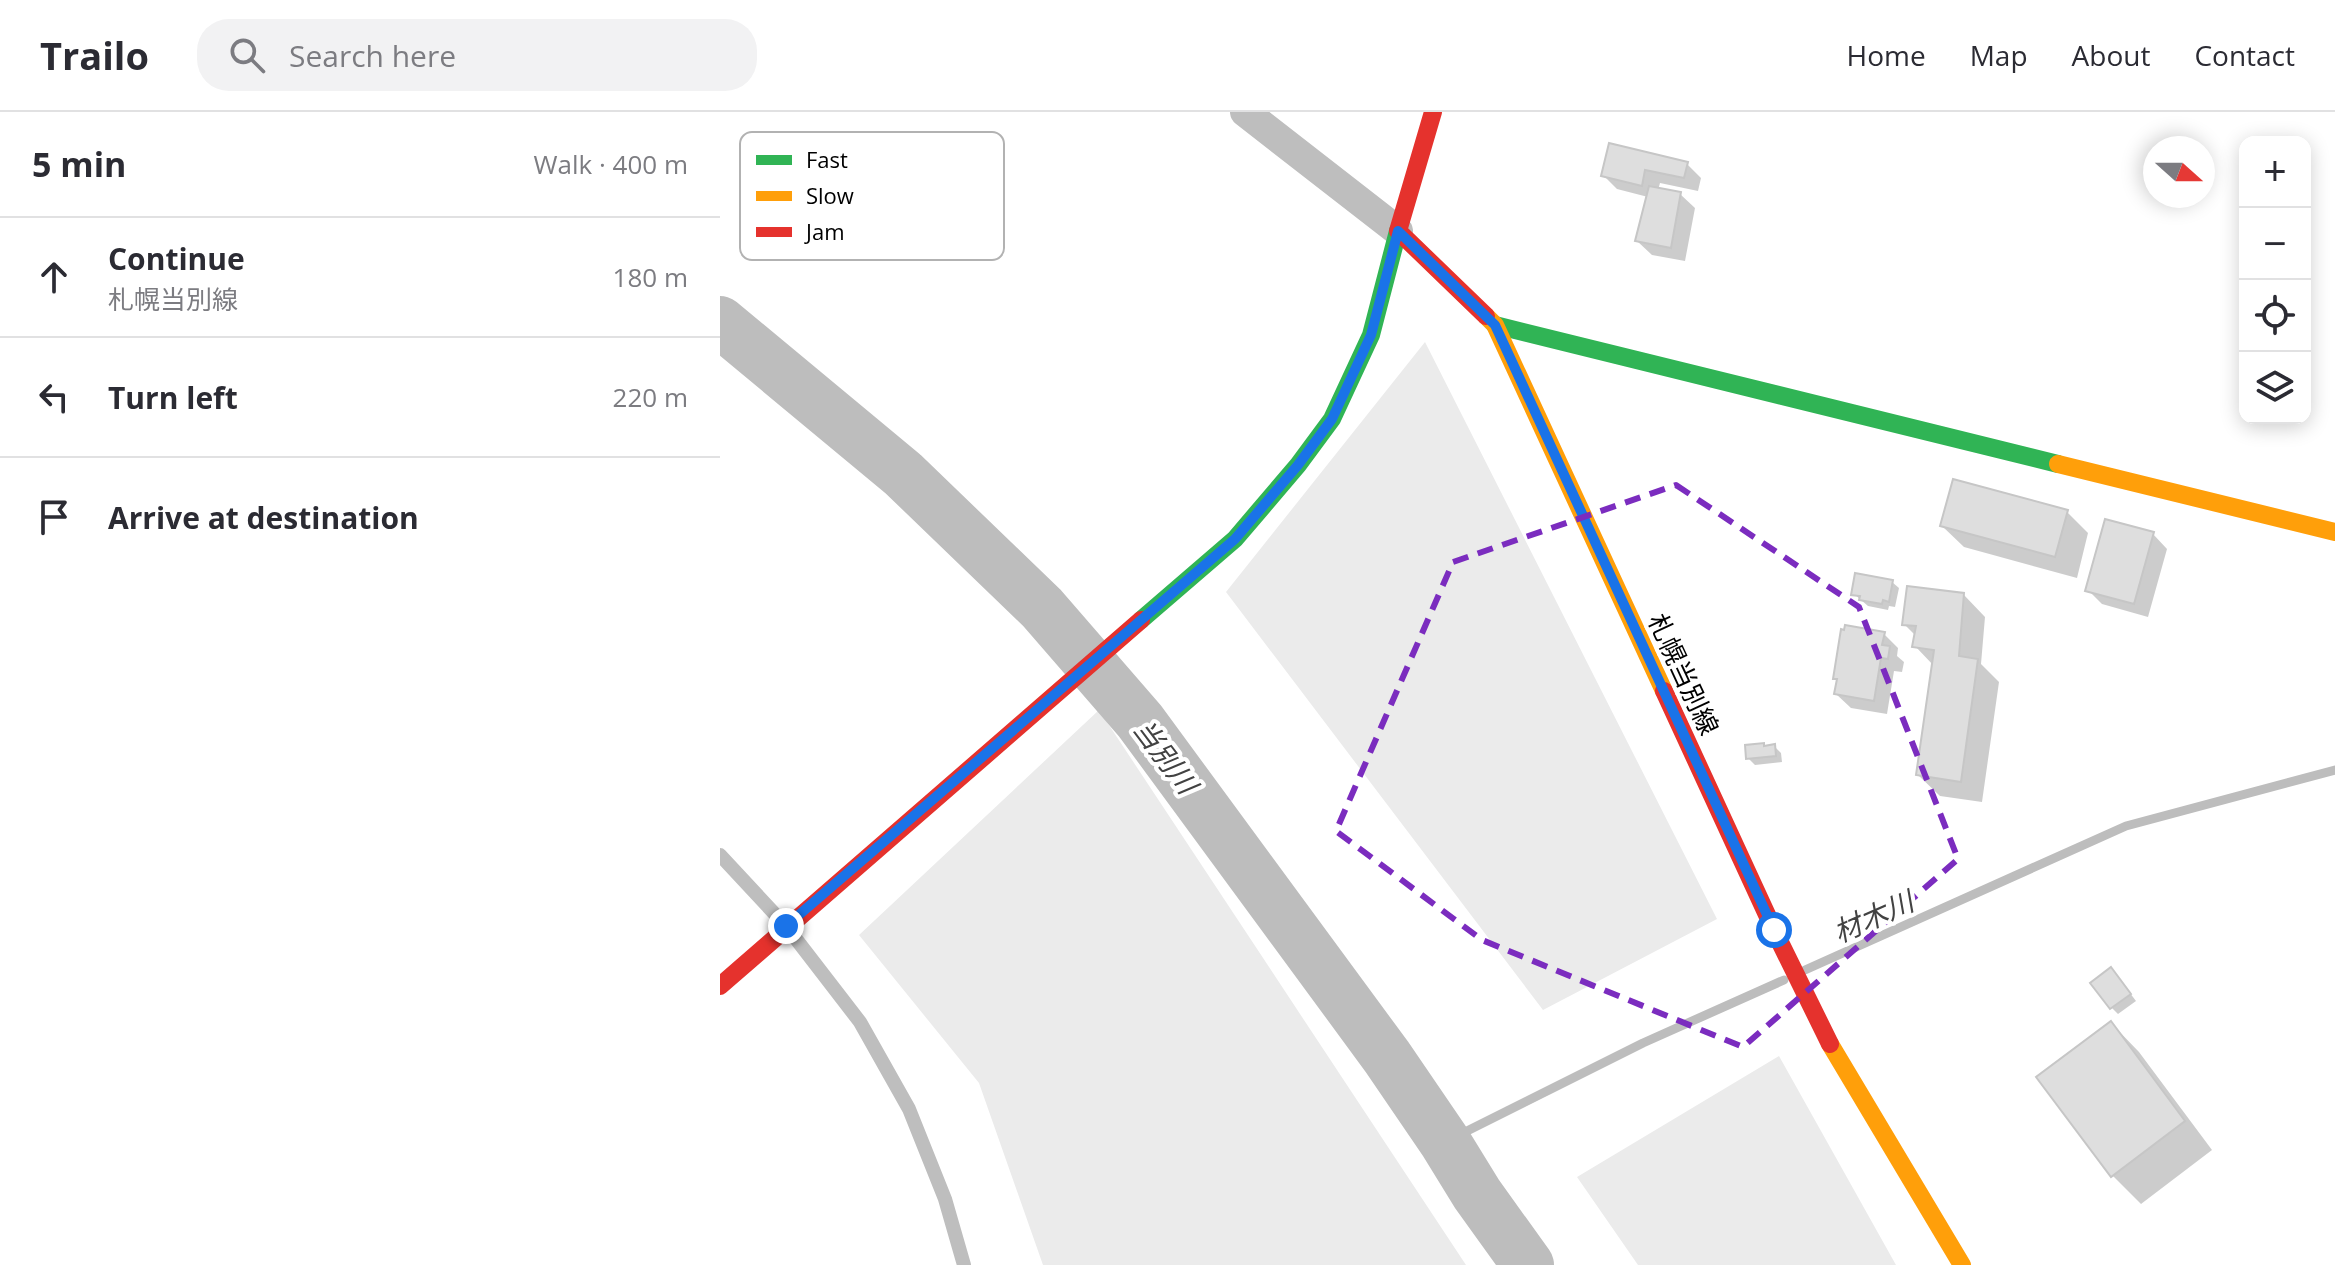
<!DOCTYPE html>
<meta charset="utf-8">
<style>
:root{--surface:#fff;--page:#f2f2f3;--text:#2b2b33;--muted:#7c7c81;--line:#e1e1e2}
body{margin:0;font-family:"Open Sans","Noto Sans JP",sans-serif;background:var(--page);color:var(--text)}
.controls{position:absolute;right:24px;top:24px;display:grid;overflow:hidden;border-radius:16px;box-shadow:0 4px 20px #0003}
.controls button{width:72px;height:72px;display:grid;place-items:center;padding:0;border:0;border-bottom:2px solid var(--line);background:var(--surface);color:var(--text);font:40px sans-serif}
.compass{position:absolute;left:1423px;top:24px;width:72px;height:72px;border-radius:50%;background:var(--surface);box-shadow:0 4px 20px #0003;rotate:111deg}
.stop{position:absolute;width:24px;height:24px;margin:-18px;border:6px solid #1a73e8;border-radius:50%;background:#fff}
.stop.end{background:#1a73e8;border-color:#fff;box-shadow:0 2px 8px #0008}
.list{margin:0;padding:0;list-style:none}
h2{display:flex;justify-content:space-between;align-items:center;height:104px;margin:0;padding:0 32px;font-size:34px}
h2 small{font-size:26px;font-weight:400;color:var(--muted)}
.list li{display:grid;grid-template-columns:52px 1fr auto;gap:24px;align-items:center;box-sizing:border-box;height:120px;padding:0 32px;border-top:2px solid var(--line)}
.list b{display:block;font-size:30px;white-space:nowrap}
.list p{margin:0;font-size:26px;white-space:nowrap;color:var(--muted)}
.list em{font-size:26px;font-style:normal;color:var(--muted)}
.icon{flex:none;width:44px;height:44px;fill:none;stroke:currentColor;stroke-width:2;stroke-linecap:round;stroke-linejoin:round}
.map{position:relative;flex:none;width:1615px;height:1153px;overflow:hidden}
header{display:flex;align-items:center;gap:48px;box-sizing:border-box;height:112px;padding:0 40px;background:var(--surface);border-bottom:2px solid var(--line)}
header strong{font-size:38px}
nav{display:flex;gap:44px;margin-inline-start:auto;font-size:28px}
.search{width:560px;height:72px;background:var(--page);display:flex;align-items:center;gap:20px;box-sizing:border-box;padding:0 28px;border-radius:32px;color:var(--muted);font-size:30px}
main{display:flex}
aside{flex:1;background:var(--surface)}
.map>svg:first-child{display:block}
.green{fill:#ebebeb}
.shadow{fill:#0003}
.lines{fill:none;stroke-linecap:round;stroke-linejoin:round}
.stream{stroke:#bdbdbd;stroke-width:9}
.river{stroke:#bdbdbd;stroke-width:52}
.building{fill:#dedede;stroke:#c6c6c6;stroke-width:2}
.lane{stroke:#bebebe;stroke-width:14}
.street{stroke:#bebebe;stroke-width:30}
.fast{stroke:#30b455;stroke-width:18}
.slow{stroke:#ff9f0a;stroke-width:18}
.jam{stroke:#e5322d;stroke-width:18}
.route{stroke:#1a73e8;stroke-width:10}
.marked{fill:none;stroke:#7b2cbf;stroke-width:6;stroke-dasharray:16 10;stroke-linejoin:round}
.labels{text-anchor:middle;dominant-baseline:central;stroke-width:8;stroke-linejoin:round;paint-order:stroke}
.street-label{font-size:26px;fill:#000;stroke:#fff}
.water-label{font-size:28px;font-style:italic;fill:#424242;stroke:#fff}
.key{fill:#fff;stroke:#b2b2b2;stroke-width:2}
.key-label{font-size:22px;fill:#000}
</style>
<header>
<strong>Trailo</strong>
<div class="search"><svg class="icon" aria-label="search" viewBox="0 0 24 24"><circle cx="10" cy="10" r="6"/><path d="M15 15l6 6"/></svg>Search here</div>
<nav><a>Home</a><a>Map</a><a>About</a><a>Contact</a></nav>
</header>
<main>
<aside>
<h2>5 min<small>Walk · 400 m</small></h2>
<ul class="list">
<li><svg class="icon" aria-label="ahead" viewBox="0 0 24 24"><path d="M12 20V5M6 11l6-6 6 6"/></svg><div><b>Continue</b><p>札幌当別線</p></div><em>180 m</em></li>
<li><svg class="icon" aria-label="left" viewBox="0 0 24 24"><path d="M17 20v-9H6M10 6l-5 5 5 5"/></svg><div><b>Turn left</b></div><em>220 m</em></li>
<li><svg class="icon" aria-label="arrive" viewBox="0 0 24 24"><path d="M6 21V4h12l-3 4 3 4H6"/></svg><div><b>Arrive at destination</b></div></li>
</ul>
</aside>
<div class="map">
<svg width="1615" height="1153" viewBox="0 0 1615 1153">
<rect width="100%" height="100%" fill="#fff"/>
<path class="green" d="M705,230L997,807L823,898L506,480Z
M379,598L746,1153H323L259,971L139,823Z
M1059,944L1176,1153H918L857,1065Z"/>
<path class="shadow" d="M967,52L981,66L978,79L940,71L938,78L960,82L975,96L965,149L932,143L917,129L928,85L897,77L883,63Z
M1347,400L1368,421L1357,466L1244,435L1222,414Z
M1433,422L1447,437L1428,505L1382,492L1368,478Z
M1172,470L1179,476L1175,495L1169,494L1168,498L1148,494L1134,482Z
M1244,483L1265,505L1261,552L1279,570L1262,690L1220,684L1198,663L1214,554L1195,534L1196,524L1184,512Z
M1164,522L1178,536L1177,544L1184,550L1182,560L1174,559L1167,602L1131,596L1116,582L1118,569L1115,566Z
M1054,634L1061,641L1062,650L1035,653L1028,646Z
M1397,864L1416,889L1398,902L1392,896Z
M1391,911L1419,940L1492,1038L1421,1092L1393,1064L1319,965Z"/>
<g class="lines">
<path class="stream" d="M1085,858L1406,714L1615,658
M725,1030L923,931L1064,868"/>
<path class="river" d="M0,210L183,362L322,496L420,609L667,945L725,1030L757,1082L808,1153"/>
</g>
<path class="building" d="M889,31L968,50L964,66L925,58L922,74L881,64Z
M929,74L961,80L951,136L915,129Z
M1233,367L1348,398L1335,445L1220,414Z
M1385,407L1434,420L1414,492L1365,479Z
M1135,461L1173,468L1169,490L1163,488L1162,492L1139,488L1140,484L1131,483Z
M1187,474L1244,481L1239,544L1258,547L1241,670L1196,663L1214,538L1192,535L1196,514L1182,513Z
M1125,513L1165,520L1162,533L1170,534L1168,547L1161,546L1154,589L1114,582L1117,567H1113L1121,517L1124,518Z
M1044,631V634L1055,632L1056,644L1026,647L1025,633Z
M1391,855L1411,882L1390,897L1370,871Z
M1391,909L1465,1009L1391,1065L1316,965Z"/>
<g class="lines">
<path class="lane" d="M0,743L66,814L140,910L189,997L225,1087L244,1153"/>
<path class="street" d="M525,0L678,119"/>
<path class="fast" d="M775,213L1338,352
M421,508L515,427L578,353L612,307L651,223L678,119"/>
<path class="slow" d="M766,204L775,213L944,579
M1338,352L1615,420
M1110,932L1242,1153"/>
<path class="jam" d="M713,0L678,119L766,204
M944,579L1054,818L1110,932
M0,874L421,508"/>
</g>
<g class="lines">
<path class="route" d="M66,814L515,427L578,353L612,307L651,223L678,119L775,213L1054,818"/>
</g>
<path class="marked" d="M956,373L1139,495L1238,747L1023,935L762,828L616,719L733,450Z"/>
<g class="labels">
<g class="street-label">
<text transform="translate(964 562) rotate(65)">札幌当別線</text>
</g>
<g class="water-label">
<text transform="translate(446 644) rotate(53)">当別川</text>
<text transform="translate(1153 804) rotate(-24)">材木川</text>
</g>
</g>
<rect x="20" y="20" width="264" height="128" rx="12" class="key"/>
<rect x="36" y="43" width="36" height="10" fill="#30b455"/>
<rect x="36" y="79" width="36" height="10" fill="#ff9f0a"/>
<rect x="36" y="115" width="36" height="10" fill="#e5322d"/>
<g class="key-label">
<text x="86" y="56">Fast</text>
<text x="86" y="92">Slow</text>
<text x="86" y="128">Jam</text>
</g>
</svg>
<div class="controls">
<button>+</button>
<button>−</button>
<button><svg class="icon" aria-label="locate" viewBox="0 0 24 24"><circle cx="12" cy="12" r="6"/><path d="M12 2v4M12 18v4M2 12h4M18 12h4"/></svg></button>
<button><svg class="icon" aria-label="layers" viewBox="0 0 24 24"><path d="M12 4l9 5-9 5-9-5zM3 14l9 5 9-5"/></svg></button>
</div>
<svg class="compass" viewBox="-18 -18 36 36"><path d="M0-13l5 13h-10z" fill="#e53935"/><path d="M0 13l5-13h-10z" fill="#7c7c81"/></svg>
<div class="stop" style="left:1054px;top:818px"></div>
<div class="stop end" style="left:66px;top:814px"></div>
</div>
</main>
